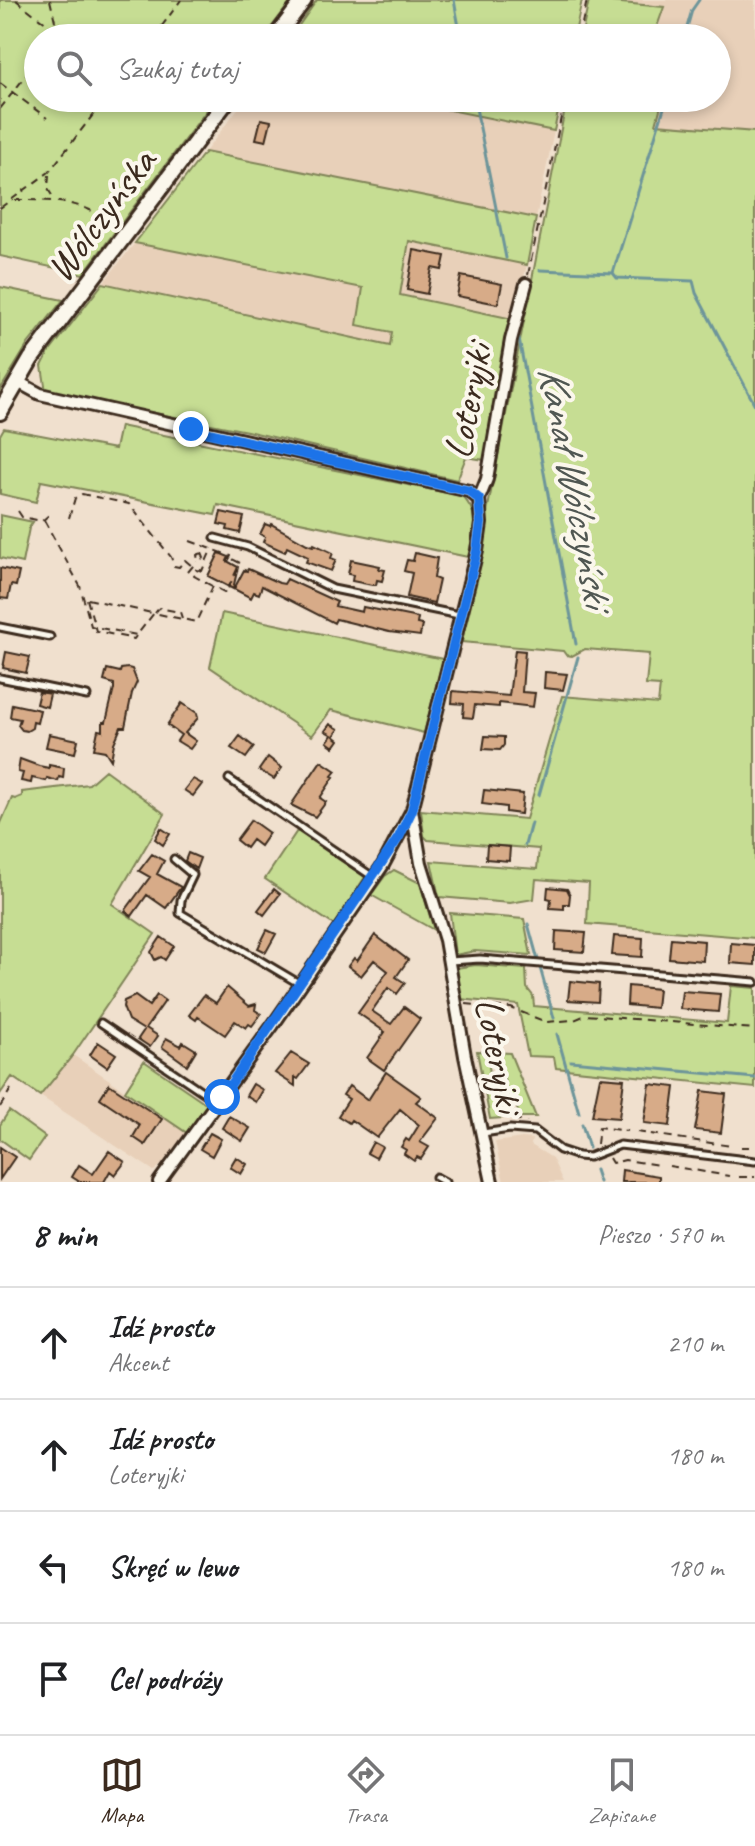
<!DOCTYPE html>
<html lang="pl">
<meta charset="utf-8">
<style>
:root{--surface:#fff;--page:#f2f2f2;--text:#202124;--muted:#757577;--line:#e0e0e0;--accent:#3b2a1e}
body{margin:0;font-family:Caveat,sans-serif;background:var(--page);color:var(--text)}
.stop{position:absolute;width:24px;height:24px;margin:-18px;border:6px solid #1a73e8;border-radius:50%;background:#fff}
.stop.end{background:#1a73e8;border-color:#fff;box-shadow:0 2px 8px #0008}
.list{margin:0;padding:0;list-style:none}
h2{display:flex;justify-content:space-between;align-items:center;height:104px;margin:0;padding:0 32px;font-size:34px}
h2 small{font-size:26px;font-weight:400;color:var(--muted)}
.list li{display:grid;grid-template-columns:52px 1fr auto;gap:24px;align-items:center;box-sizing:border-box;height:112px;padding:0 32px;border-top:2px solid var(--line)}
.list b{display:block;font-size:30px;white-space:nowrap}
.list p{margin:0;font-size:26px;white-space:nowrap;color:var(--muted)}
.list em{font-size:26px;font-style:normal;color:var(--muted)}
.icon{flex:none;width:44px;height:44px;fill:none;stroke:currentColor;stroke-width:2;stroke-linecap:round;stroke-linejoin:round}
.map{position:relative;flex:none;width:755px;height:1182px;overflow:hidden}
.search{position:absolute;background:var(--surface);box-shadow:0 4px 12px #0003;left:24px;right:24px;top:24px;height:88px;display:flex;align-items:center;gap:20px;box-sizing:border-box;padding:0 28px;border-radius:44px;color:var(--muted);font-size:30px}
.sheet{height:552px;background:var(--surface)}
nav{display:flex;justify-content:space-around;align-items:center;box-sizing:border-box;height:112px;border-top:2px solid var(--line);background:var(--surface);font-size:22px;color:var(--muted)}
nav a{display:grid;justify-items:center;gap:4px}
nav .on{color:var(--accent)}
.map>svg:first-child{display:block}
.built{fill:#e8d0b9}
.green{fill:#c6dd93;stroke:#808458;stroke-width:2}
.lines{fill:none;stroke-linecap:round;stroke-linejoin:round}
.stream{stroke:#6d959a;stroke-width:3}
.building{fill:#d7ab88;stroke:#3b2a1e;stroke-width:2}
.lane-casing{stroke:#3b2a1e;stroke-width:11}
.street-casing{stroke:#3b2a1e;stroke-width:16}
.secondary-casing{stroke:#3b2a1e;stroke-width:20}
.path{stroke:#3b2a1e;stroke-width:2;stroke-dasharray:8 6;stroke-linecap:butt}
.lane{stroke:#fbf7ec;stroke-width:5}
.street{stroke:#fbf7ec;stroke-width:10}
.secondary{stroke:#fbf7ec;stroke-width:14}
.route{stroke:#1a73e8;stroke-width:10}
.labels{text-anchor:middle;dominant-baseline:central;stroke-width:8;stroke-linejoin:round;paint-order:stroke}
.street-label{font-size:40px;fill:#3b2a1e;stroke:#fbf7ec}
.water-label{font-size:42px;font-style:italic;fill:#505752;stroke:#fbf7ec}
</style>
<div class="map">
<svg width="755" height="1182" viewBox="0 0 755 1182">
<rect width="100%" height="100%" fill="#f0e0ce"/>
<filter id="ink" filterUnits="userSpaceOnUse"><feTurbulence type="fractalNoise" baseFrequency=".0125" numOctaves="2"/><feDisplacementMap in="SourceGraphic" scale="16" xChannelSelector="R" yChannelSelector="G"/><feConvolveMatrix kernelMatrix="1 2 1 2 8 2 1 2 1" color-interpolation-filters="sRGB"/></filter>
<g filter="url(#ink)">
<path class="built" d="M589,0H755V132L656,124L567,98H717V38H581Z
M246,98H391L554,131L536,218L205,152Z
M410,241L527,265L513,319L400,295Z
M135,243L364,288L357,325L392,332L391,346L103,283Z
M73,1055L187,1133L167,1160L154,1171L40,1096Z
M522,1138L532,1139L531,1145L552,1158L563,1182H504L495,1142Z"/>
<path class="green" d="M0,0H292L263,38H38V98H216L83,274L0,256Z
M317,0H582L574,38H290Z
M589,0L664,7L653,38H581Z
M391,98H561L554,131Z
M567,98H663L656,124L755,132V938L587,924L589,883L536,879L534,899L510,903L439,897L431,861L537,869L539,849L428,840L424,836L421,810L526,819L562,696L658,704L660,686L646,685L649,654L585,649L572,656L566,655L563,651L462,642Z
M205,152L536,218L527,265L409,241L400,295L513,319L485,460L466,457L457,480L247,431L46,392L42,366L48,354L103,283L390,346L392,332L357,325L363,288L135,243Z
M0,287L63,300L28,344L0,390Z
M120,426L462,496C482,516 473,532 468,557L218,505L215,515L41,481L36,502L0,494V435L4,428L115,449Z
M0,515L33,522L29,528L22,563L0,558Z
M222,613L443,659L424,733L331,710L312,736L210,667Z
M105,770L165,814L112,904L155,934L73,1055L40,1096L12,1077L0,1094V825L12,798L15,799L22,796V792L89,784Z
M297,831L365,877L334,925L265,879Z
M394,870L420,883L434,930L371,895L385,876Z
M450,913L524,919L531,955L475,951L455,955Z
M476,965L526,969L527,988L533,996L534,1006L727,1023L731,986L755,988V1088L556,1068L554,1057L528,1056L518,1005L460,999L456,968Z
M477,1051L510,1053L536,1117H519L516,1103L509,1104L501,1064L489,1066L490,1074L494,1073L502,1118L490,1119Z
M144,1061L207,1104L187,1133L125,1091Z
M9,1111L45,1137L29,1160L0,1139V1125Z"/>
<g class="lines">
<path class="stream" d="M454,0L461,38
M684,38L692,10L699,0
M474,98L506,258
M540,270L613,273L617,278L693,281L696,293L755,405
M613,273L667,98
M519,339L576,644
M539,795L578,657
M525,845L531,823
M528,924L554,1018
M557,1034L579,1113
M571,1061L755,1078
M582,1124L589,1148
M595,1170L599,1182"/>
</g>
<path class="building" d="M261,119L271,121L266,141L256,139Z
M414,250L445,256L442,270L432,268L427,294L407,290Z
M461,276L502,284L498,304L457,296Z
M221,512L244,517L240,533L227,530L228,526L218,524Z
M265,524L270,526L271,524L307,544L313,546L314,544L333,553L331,558L336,560L331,571L306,562L308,557L287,547L285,552L263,542L265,537L260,534Z
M219,553L229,557L227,561L238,567L233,589L208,576Z
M415,553L437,558L434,578L439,580L434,603L407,597L412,573L404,571L407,560L413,561Z
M351,560L380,566L379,569L385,570L382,581L377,580L376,585H372L352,581L353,575L348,574Z
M0,568L19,572L16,586L11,585L8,599L0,598Z
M248,569L279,583L284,584L287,579L337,602L335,606L362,612L363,607L418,618L417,624L422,625L420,636L389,632L336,619L334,623L262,586L259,594L254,592L251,598L234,589L244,570L247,571Z
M515,650L525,651L522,692L535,693L533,707L499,703V707L475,705L473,718L463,717L464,704L452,703L453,691L509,696Z
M6,652L30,657L26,673L3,668Z
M128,668L132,669L137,682L132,693L125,727H121L114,743L111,760L105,751L94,749L98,730L103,731V722H106L114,689V684L104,681L107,669L120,672L121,669Z
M545,672L567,674L563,690L544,688Z
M39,692L50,694L47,707L36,704Z
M182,703L197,713L198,718L185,733L196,741L190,749L177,741L181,735L167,725Z
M12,704L40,710L37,723L33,722L32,728L27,731L22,730L18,725L20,719L10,717Z
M330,724L339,729L334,736L339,740L334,747L327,742L332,735L325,731Z
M49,734L78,740L75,753L46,747Z
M240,736L254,747L246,758L231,748Z
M485,736L504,737V745L500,750L483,749Z
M268,757L282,768L274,779L259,770Z
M20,759L39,766L49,768V765L64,768L63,778L59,777L58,781L47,778L46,781L32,778L31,783L21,781L23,773L18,772Z
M321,761L336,771L332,776L334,777L320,798L326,802L315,817L291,805Z
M193,779L202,784L193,796L184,790Z
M484,790L523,794L521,814L506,812V807L482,804Z
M251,820L269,833L260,846L252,840L246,848L236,840Z
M161,828L170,834L163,845L155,839Z
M487,845L510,847L509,861L486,859Z
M188,853L200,858L196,869L185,861Z
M152,854L164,861L157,874L181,887L166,908L147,895L132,916L125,911L150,877L139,871Z
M548,887L567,889L570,895L569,904H564V909L550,908L551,899L547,898Z
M274,889L280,894L264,915L258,910Z
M267,930L276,934L266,952L258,948Z
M556,931L586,933L584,952L555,950Z
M375,935L408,960L396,977L405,983L397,994L388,988L372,1011L391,1024L404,1007L420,1019L384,1070L367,1058L385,1032L358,1013L388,971L374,960L361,976L348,966L354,958L357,961Z
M614,936L643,938L642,957L612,955Z
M161,937L174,946L165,960L161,957L155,960L151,952Z
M671,938L704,941L703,961L669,958Z
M731,943L755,945V965L730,963Z
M570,981L599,984L598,1002L568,1000Z
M628,986L658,989L656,1008L627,1005Z
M227,987L249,1006L256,1004L255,1010L261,1014L252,1026L249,1024L246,1028L235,1021L225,1035L198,1017L196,1020L189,1015L204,995L216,1003Z
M682,991L720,994L718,1012L680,1009Z
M157,995L165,1001L146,1028L158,1036L150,1047L138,1039L144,1030L128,1020L123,1007L124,1001L135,996L149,1006Z
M166,1038L181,1046L183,1042L196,1050L187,1065L162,1047Z
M98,1042L116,1054L107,1067L90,1055Z
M291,1053L309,1064L298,1079L295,1077V1086L275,1073Z
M386,1072L421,1097L416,1102L438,1118L420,1142L429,1147L421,1159L417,1157L414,1161L404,1154L406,1150L401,1147L406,1139L409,1141L419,1125L400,1109L377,1138L351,1120L349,1123L338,1116L349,1099L343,1095L349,1086L368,1100Z
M600,1077L624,1079L619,1118L592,1116Z
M109,1084L162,1119L145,1145L133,1137L140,1125L100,1098Z
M253,1084L263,1090L256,1102L246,1096Z
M650,1084L675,1087L670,1126L644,1123Z
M702,1091L726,1094L721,1133L695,1130Z
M229,1116L250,1128L242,1141L222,1128Z
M210,1133L221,1139L212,1156L200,1149Z
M373,1142L382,1147L376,1158L367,1153Z
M0,1147L15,1157L0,1179Z
M109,1151L125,1162L115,1175L110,1171L104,1182H80L72,1177L79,1165L93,1174Z
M236,1157L247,1164L241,1174L230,1167Z
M622,1170L659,1176V1182H621Z"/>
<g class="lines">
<g class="lane-casing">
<path id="lane" d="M215,538L248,547L333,589L459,615
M0,627L50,637
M0,678L87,696
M229,779L373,877
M174,859L193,875L181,900L180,913L300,984
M450,961L480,959L755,982
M101,1023L218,1102
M483,1133L510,1129L535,1131L560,1150L578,1156L589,1157L620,1145L755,1161
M436,1177L445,1182"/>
</g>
<g class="street-casing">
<path id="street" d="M18,382L40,394L469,491L479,499
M159,1182L273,1025L383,865L411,812
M492,1182L465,1056L445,940L421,863L412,810L477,551L481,523L479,499L487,479L511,340L526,284"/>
</g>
<g class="secondary-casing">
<path id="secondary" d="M275,38L304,0
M0,412L31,359L229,98"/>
</g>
<path class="path" d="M16,0L65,38
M50,0L55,21L54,38
M153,38L181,0
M579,38L587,0
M0,83L47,118
M0,109L38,60
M49,175L48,189L54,199
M15,200C50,200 87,200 114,226
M0,208L49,172L106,98
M528,275L565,98
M18,511L22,517L42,521L50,514
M69,518L75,498L82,494L129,504L171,557L174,566L179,567L185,560L198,571
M44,520L80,586L91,626L95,627L137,635L154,613L196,622L213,586L226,593L240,563L230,558
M190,541L231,556L227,563
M202,553L204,558L198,560L197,555Z
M188,572L197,561
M212,586L194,576L200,570L202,571L212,548
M87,599L96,631L134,639L136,636
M88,599L152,613
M155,613L159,608L180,612L182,618
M466,1004L511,1008L546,1022L574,1020L586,1015L755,1029
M0,1107L11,1089
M513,1119L527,1122
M637,1132L731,1146
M597,1144L599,1127L627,1131
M741,1147H755
M609,1158L612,1163L625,1160L659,1165
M669,1166L729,1176
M739,1177H755"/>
<use href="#lane" class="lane"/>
<use href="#street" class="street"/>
<use href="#secondary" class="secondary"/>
</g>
</g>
<g class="lines" filter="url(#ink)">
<path class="route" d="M191,429L469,491L479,499L481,523L477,551L412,810L399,837L222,1097"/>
</g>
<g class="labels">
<g class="street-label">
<text transform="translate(101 215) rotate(-53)">Wólczyńska</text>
<text transform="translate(468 401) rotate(-79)">Loteryjki</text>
<text transform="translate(499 1055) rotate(79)">Loteryjki</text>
</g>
<g class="water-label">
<text transform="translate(575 486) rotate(79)">Kanał Wólczyński</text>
</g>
</g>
</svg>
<div class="stop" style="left:222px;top:1097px"></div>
<div class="stop end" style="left:191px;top:429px"></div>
<div class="search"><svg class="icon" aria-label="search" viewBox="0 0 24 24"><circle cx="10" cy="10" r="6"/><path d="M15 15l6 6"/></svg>Szukaj tutaj</div>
</div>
<section class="sheet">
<h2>8 min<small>Pieszo · 570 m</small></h2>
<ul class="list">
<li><svg class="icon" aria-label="ahead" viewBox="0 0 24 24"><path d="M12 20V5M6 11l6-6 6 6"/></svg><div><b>Idź prosto</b><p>Akcent</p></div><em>210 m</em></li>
<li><svg class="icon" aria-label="ahead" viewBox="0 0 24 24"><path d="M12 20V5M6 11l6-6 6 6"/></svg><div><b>Idź prosto</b><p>Loteryjki</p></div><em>180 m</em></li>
<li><svg class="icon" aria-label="left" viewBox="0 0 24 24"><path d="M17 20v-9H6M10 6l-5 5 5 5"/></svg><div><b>Skręć w lewo</b></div><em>180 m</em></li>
<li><svg class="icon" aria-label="arrive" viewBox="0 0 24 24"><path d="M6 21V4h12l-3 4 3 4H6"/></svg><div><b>Cel podróży</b></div></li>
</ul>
</section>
<nav>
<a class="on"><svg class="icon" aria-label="map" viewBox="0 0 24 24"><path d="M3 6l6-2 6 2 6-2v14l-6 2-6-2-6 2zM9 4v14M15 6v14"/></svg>Mapa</a>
<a><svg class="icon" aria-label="directions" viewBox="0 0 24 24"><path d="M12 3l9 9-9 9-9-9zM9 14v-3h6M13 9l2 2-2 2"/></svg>Trasa</a>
<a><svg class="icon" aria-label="saved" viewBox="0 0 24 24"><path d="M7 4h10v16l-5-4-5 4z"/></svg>Zapisane</a>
</nav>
